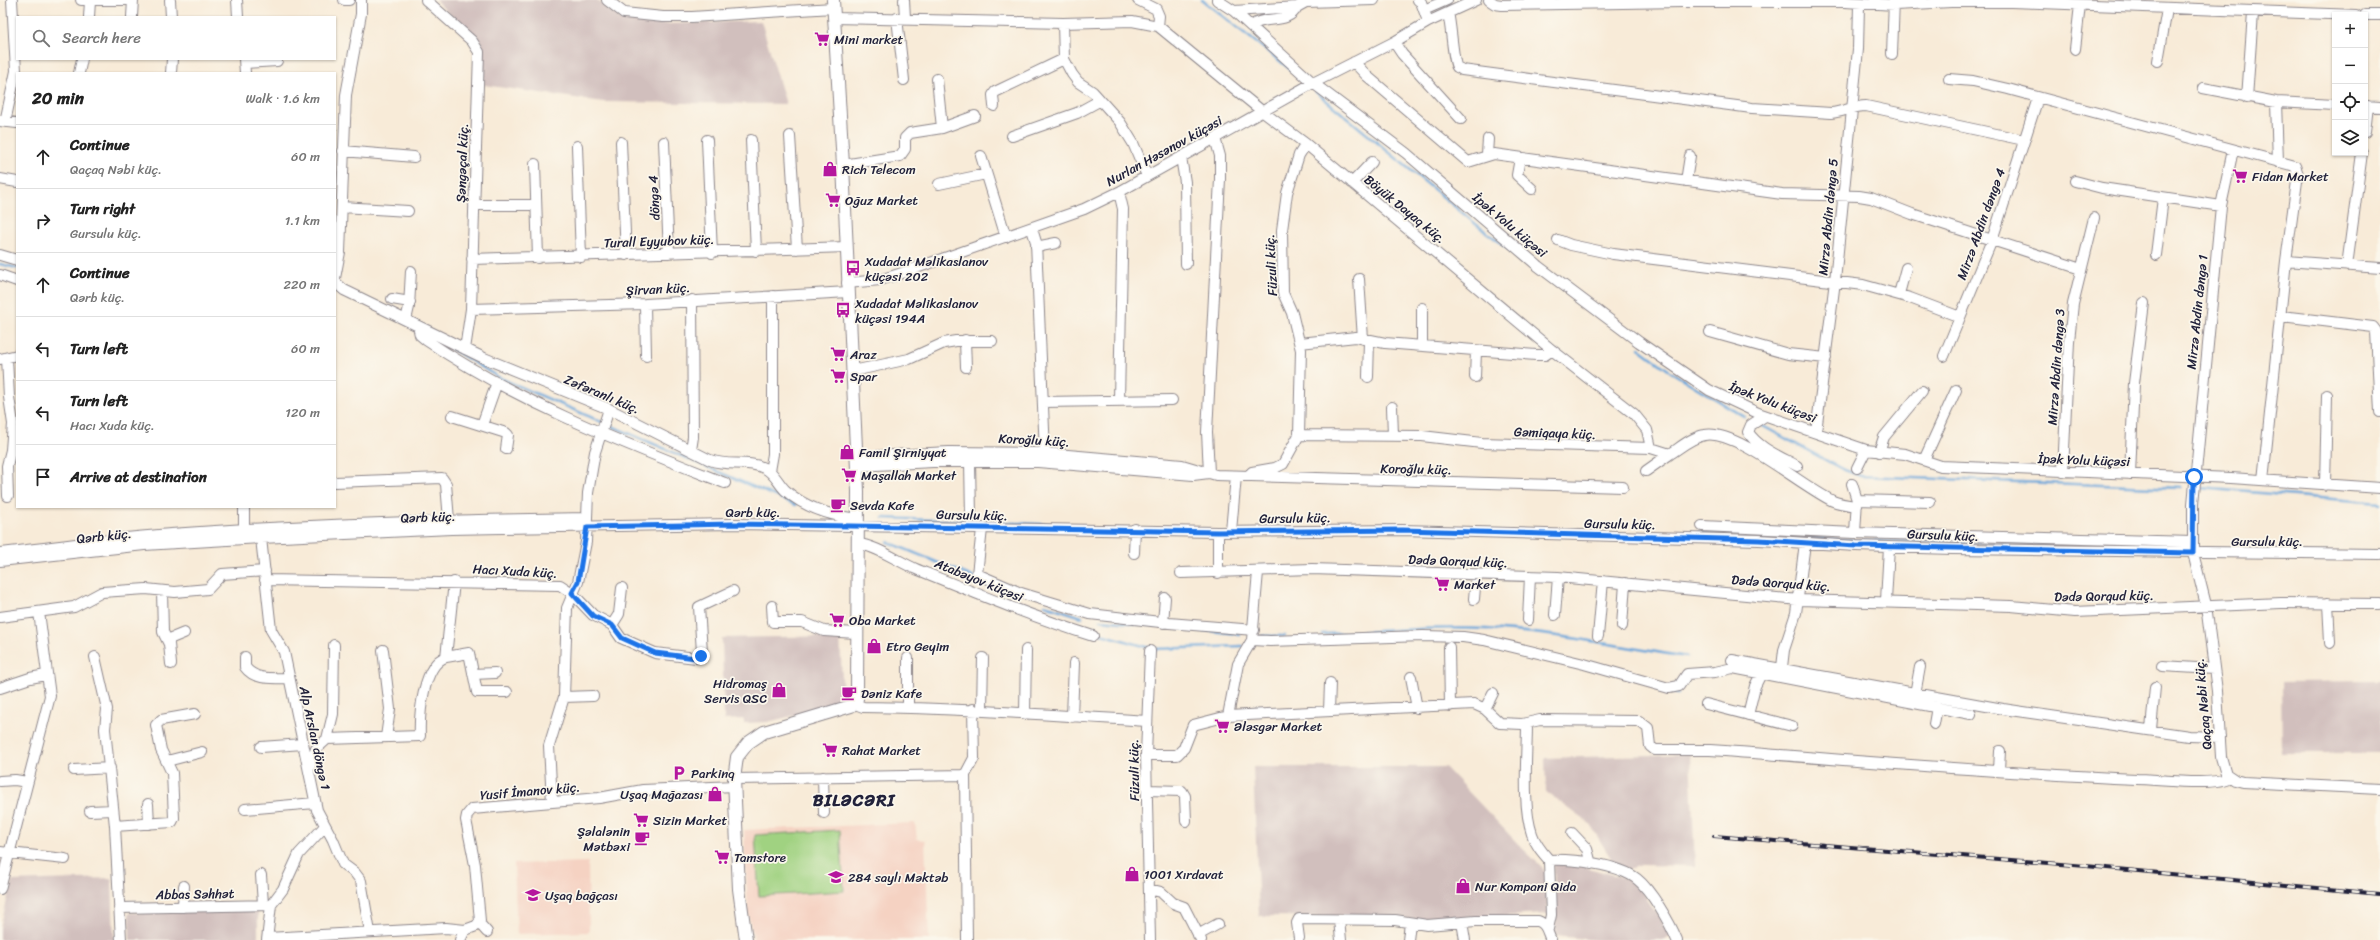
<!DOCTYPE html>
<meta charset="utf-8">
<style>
:root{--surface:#fff;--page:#f6f6f6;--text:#222;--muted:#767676;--line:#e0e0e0}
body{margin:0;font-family:Sriracha,sans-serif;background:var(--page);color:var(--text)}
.controls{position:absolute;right:12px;top:12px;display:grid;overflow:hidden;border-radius:0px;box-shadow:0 1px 3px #0004}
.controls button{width:36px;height:36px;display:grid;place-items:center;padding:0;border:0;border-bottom:1px solid var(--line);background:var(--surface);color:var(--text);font:20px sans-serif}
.stop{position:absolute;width:12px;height:12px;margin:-9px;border:3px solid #1a73e8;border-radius:50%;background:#fff}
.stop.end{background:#1a73e8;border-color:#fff;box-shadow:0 1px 4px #0008}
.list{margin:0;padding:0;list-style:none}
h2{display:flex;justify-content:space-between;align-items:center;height:52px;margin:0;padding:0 16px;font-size:17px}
h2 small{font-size:13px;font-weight:400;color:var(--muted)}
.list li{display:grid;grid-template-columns:26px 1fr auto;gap:12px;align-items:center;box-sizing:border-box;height:64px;padding:0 16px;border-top:1px solid var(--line)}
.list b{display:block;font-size:15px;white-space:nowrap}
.list p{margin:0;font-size:13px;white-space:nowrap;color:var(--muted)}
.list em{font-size:13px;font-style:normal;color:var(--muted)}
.icon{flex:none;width:22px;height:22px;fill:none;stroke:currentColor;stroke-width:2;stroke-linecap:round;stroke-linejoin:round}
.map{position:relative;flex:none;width:2380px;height:940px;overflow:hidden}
.search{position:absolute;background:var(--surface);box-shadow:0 1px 3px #0004;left:16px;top:16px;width:320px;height:44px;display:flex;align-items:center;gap:10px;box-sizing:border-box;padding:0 14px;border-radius:0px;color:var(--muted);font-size:15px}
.panel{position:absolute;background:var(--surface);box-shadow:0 1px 3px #0004;left:16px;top:72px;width:320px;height:436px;border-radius:0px}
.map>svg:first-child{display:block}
.built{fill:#f5d2c2}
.industrial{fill:#d1bfbd}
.green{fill:#a0d281;stroke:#617a5e}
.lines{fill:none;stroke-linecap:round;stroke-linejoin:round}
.stream{stroke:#68a5da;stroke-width:2.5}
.minor-casing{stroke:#8d868a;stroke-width:12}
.tertiary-casing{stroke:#8d868a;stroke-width:14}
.minor{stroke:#fff;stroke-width:10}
.tertiary{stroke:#fff;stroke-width:12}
.rail-casing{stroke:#22223b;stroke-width:4}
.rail{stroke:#fbf7ec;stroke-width:2.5;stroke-dasharray:8;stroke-linecap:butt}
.route{stroke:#1a73e8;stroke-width:5}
.labels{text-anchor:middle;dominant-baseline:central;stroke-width:3.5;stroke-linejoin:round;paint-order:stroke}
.poi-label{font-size:13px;fill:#22223b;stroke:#fbf7ec;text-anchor:start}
.street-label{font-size:13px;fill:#22223b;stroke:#fbf7ec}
.district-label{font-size:17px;font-weight:bold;letter-spacing:1px;fill:#22223b;stroke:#fbf7ec}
</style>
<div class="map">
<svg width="2380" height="940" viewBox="0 0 2380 940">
<rect width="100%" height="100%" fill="#fbf7ec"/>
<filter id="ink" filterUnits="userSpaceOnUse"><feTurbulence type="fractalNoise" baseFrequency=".025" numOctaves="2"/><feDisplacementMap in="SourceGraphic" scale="8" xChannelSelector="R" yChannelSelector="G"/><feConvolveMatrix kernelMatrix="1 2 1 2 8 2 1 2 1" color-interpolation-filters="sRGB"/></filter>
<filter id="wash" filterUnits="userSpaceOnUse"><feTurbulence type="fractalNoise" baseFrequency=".012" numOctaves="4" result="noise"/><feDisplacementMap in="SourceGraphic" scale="16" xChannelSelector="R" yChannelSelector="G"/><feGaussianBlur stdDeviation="0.9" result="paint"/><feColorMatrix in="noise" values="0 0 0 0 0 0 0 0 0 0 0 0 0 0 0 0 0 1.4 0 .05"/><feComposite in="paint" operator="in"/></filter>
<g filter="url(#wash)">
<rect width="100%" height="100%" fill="#f8ebd8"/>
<path class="built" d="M915,823L917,839L925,840L929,940H754L748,913L744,830Z
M588,862L589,932L517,934L514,864Z"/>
<path class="industrial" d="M435,0H597L621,18L666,24L761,21L786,104L603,102L484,85L482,48L478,41Z
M840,636L843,704L767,722L744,723V719L724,720L722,638Z
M2380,681V753H2282L2281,682Z
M1690,754L1695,866L1641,865L1627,870L1614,863L1589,823L1546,792L1545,758Z
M1253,767H1445L1521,847L1545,870L1548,914L1414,920L1397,917L1259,916Z
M1554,863L1573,864L1629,879L1637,884L1670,934L1664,940H1596L1556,936Z
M112,878L114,940H0V928L12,881Z
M258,909V940H130L129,913Z"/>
<path class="green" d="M840,830L844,891L759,896L755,835Z"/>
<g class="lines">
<path class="stream" d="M1202,0L1294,72
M1316,92L1477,225L1526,262
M0,264L17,268
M437,340L498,377L602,422
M1639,348L1671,372L1745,417
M607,424L796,505
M1759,424L1842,469L1861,476L2181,488
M2200,488L2380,503
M883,518L1065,525
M1699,532L1854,540L2169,547
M888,542L975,578
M1045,605L1082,617
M1101,620L1240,634
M1094,632L1154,649L1243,646
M1322,634C1377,632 1431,626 1486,629C1551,632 1622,647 1687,657
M1262,636H1285
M1669,692L1678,694"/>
</g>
</g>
<g filter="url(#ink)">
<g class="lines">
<g class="minor-casing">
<path id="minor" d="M81,0H127
M170,0L171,17
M237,0L238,17
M344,0H349
M426,0L472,41L479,52L471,309L465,349
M607,0L624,13L663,17H692L833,8
M904,0L905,18
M1138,0L1156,9L1159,16L1158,26
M1217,0L1234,11L1313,83L1406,153L1538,266L1639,342L1709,390L1758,413L1866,450L1905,454L1941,466L2231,478L2380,488
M1418,0L1421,2L1426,16
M1489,0L1495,4L1502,5L1682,2H1845L1895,5L1951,2H2011L2356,15
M1424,10L1447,0
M1234,11L1297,7L1306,2L1374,0
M1448,13C1451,23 1453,62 1457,67C1457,67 1461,69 1462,70L1752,108L1831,113C1843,112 1854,106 1866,106L2024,140
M2365,15H2380
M89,17L90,1
M132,17L133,0
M834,18L1063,23L1132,21L1158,26L1263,112L1306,144L1552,350L1634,414L1647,430L1651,448
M897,18L904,80
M1063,23L1064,59L1072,74L1078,82L1093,92L1120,122L1133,143L1147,176
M1252,25C1266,15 1288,25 1297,7
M1394,42L1402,54L1461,119
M2075,49L2080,5
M1892,54L1894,0
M244,59L245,73
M2158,61L2167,9
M1354,62L1367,76L1468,162L1494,154L1782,194L1859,196L1871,198L1912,214L2081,269
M245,63L277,61
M79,73L82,59
M171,73L172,59
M937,79L942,128
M1949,79L1973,81L2008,89L2295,166L2298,174L2286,261L2263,480
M2203,88L2276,102L2335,105
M2247,98L2253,13
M2276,102L2278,162
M994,106L993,95L995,92L1064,59
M2365,106L2380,107
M0,121L17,123
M5,122L16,71L12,0
M2365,132L2368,106
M790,136L797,249
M1012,136L1077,113L1099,101
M707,140L712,253
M751,140L756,251
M621,142L626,255
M664,142L669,253
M577,146L581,257
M2233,150L2221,206L2193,504V553L2206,605L2217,691L2221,757L2226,774L2235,780L2243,782L2380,789
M343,151L414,157
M1487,154L1488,139
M981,156L1006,237
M1181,157L1185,182L1186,264
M1520,158L1517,175L1532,189
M535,164L538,258
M843,165L900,156L905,149V138L910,133L942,128L975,116
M0,179L17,182
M1686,181L1690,156
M2075,181L2102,188L2221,206
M1352,183L1372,162
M939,184L986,174
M474,205H536
M342,207L408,211
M1032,229L1036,242L1045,453
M1558,240L1571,245L1613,254L1863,285L1910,298L1960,317
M1036,247L1056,243
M0,255L17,260
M2156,255L2163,198
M472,259L847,247
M2286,261L2380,268
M2347,266L2362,153
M0,275L17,281
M335,278L340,252L346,95L361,14V0
M1359,279L1363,339
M335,282L344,290L484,358L609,409L710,460C728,467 748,460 764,468C774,472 778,483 785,490C805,508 832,516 858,519
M847,283L880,280L899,274L1084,209L1119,192L1313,83L1394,42L1428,22L1476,0
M1899,294L1906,268
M392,299L410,302
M645,304L646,356
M1422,308V346
M471,309L645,304L848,292
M2281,316L2373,327L2376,331L2380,412
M406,320L409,307L411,271
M418,326L420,335L426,340C519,403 621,442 725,483
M1710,332L1788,354L1826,358
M965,340L966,367
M1300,343L1356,337L1385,343L1536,355H1545L1552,350
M1944,356L1992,240L2038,98
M7,358L9,397L13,424L11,450L7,466L8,496
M0,359L17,355
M853,371L909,359L944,343L956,341H992
M1368,377L1369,341
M1475,377L1476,351
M1119,400L1123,209L1119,192
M1043,402L1172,400
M1392,407L1393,435
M452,416L506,433L508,435L506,449
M1765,416L1751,425L1748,432C1758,448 1781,457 1797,466
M482,425L496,385
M1816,432L1835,281L1858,49L1859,4
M1299,435L1422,436L1482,443L1651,448L1670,454C1681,447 1692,437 1705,435C1736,429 1801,486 1833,501C1840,504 1849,505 1857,506
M691,450L693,437L692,300
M1879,452L1884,437L1922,391
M857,457L949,452L1045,453L1182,465L1216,475L1623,487
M1924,460L1956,390
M970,461L971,517
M857,466L933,462H1038L1193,475L1209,473L1207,432L1220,179V156L1215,138
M1857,468L1866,450
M770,471L773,454V296
M1646,471L1670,454
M2063,472L2069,341L2073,304L2094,218
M2130,474L2134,383L2144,303
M1249,475L1252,472L1275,468L1283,464L1299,435L1301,350L1292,313L1283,293L1282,230L1287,193L1299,155L1306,144
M335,482L442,478L446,484L449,520
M1852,484L1857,500L1855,533
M2325,485L2327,395
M1857,500L1930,502
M1702,526L1855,533L2193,542
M244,529V507
M982,529L977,574L1021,593L1090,614L1169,623L1254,630
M1231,531L1236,476
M1218,532V573
M261,538L271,630L284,652L317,810L333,840L343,864L355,873L361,881L370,932
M858,544C875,545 899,562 916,569C975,593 1033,617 1093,636
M0,553C57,547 114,538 171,534C309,524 448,520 587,518
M1134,553L1135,529
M0,561L144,545L261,538L451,529L732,524L1218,532L1402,530L1759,540L1856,546L1952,549L2380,554
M1181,573L1312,569L1558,577L1799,600L2011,606L2075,612L2281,603L2380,604
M265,580L560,585L572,593L593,615L612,625L621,638L655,653L696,658L701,656L702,652L699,607L733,591
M162,591L163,632L169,644L171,664
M1474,599L1476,575
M1886,601L1889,547
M2328,603L2330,643
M772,606L773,622H802L824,631L856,633
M1555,615L1558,577
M0,617L74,607L102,592L146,589L175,592L208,589L222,574L265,571
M1528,620L1530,576
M1163,623L1165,598
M612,625L619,614L622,588
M1622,626L1625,583
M1598,636L1603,581
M167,640L184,633
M1252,640L1270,641L1423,636L1463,637L1484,640L1584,664L1669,688L1679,686L1687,674L1715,672L1733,668L1971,714
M1449,647L1450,706
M383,650L390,709L386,737
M1150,651L1146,755L1150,940
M95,657L107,709L105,729L115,826L121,940
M245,657V667C255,681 274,678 289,678
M446,657L469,653L477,692H507
M1732,660L2003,709L2189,736L2220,737
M2162,666L2214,669
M1782,667L1784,650L1796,613L1805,543
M473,674L495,673
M1411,677L1417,708
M0,688L30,678L46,675
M1915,694L1920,667
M564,697L593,696
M855,704L863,707C958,708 1052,715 1147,721
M1706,704L1792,726
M908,708V658
M982,709L983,658
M1485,709L1493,693
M1329,711L1330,683
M1025,714L1026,650
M1748,715L1755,686L1763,670
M1228,716L1238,664L1252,640L1258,572
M1072,717L1074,663
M1527,724C1527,755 1522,805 1532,834C1535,844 1542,852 1549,860C1572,859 1618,864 1637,879C1651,890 1670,923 1677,940
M1934,724L1937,707
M2151,729L2155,687
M327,739L333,714L334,645
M261,747L303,744
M1146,755H1177L1184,748L1193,725L1228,716L1474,704L1485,709L1500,723L1522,724L1540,720L1639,721L1648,728L1650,746L1655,750H1710C1852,760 1995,773 2137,779C2157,779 2215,787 2230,777
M167,761L202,752
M309,769L316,749L327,739L420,736C419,715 423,664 446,657L454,582
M74,770L110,768
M1999,770L2000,751
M965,775L967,940
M965,775L974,758L973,709
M823,777L824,813
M734,779L965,775
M0,781L15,780L27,782
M1147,790L1182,791L1185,796L1186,821
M552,802L549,746L564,697L567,608L578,582L586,542L588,493L595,452L609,409
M148,804L149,824
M245,809L315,803
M90,811L113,810
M115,826L172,822L174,818L172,773L161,750L156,725L161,720L195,714
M1572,833L1587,849L1591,864
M0,852L65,859
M261,875L263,904
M0,889L50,696L39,612
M1149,889L1161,892L1173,903L1184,907L1201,940
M183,907L184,886
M119,908L271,905
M1339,920L1341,940
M1462,922L1465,940
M479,923L487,932
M1548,929L1551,915L1549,860
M1198,935L1218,924
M268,938L446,928L465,930
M1299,938L1297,923L1299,919L1395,920L1427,925L1476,921H1538C1547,924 1547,932 1551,940
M267,940L271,905L283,889L299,854L325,826
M460,940L465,930L476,926L480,921L475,865L466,820L467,815L472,809L599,798L643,790L735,786
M1408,940L1410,923"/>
</g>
<g class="tertiary-casing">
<path id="tertiary" d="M746,940L739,889L734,779L737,757L748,743L764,732L851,706L857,699L858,491L843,165L833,0"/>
</g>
<use href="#minor" class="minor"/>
<use href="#tertiary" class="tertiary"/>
<g class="rail-casing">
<path id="rail" d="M1714,836L2086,866L2380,894"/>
</g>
<use href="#rail" class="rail"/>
</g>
</g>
<g class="lines" filter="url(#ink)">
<path class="route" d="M701,656L696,658L655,653L622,638L612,625L593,616L572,593L578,582L587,527L732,524L1218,532L1402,530L1759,540L1856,546L2193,553L2194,477"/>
</g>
<defs>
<g id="supermarket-bare" transform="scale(1.2)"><path d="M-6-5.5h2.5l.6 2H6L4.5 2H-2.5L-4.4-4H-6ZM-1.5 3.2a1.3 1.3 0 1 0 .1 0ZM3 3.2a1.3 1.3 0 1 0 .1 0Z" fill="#b5179e" stroke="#fbf7ec" stroke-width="2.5" paint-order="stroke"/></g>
<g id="shop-bare" transform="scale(1.2)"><path d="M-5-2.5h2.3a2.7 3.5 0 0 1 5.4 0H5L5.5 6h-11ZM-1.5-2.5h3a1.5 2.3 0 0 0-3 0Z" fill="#b5179e" stroke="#fbf7ec" stroke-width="2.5" paint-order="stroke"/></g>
<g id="bus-bare" transform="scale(1.2)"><path d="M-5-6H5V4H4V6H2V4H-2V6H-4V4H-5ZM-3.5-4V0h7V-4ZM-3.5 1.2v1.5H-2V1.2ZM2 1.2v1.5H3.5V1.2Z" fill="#b5179e" stroke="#fbf7ec" stroke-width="2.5" paint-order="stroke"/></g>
<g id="cafe-bare" transform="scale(1.2)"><path d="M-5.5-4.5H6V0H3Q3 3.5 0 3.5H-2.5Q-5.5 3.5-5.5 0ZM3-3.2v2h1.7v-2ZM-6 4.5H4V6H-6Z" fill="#b5179e" stroke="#fbf7ec" stroke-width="2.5" paint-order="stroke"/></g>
<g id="parking-bare" transform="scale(1.2)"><path d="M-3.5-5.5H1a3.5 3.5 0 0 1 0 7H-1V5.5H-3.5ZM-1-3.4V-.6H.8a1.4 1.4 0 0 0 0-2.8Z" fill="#b5179e" stroke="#fbf7ec" stroke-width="2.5" paint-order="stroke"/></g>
<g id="school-bare" transform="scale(1.2)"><path d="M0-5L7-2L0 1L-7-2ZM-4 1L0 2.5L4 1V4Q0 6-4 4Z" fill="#b5179e" stroke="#fbf7ec" stroke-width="2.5" paint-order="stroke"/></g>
</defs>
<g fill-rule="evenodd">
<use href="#supermarket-bare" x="822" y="39"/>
<use href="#shop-bare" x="830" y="169"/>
<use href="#supermarket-bare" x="2240" y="176"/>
<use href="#supermarket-bare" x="833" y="200"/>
<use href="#bus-bare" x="853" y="268"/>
<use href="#bus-bare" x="843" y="310"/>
<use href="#supermarket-bare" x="838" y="354"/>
<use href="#supermarket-bare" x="838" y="376"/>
<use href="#shop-bare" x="847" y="452"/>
<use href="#supermarket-bare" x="849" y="475"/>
<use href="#cafe-bare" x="838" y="505"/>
<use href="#supermarket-bare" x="1442" y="584"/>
<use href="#supermarket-bare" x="837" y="620"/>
<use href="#shop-bare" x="874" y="646"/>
<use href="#shop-bare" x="779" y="690"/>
<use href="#cafe-bare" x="849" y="693"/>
<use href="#supermarket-bare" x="1222" y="726"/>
<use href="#supermarket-bare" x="830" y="750"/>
<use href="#parking-bare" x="679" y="773"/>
<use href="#shop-bare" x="715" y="794"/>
<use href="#supermarket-bare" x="641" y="820"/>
<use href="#cafe-bare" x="642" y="838"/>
<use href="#supermarket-bare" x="722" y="857"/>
<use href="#shop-bare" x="1132" y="874"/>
<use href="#school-bare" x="836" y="877"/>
<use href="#shop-bare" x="1463" y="886"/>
<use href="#school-bare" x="533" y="895"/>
</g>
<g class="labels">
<g class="poi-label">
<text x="834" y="39">Mini market</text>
<text x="842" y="169">Rich Telecom</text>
<text x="2252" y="176">Fidan Market</text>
<text x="845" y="200">Oğuz Market</text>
<text x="865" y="261">Xudadat Məlikaslanov<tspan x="865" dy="15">küçəsi 202</tspan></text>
<text x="855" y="303">Xudadat Məlikaslanov<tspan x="855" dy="15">küçəsi 194A</tspan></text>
<text x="850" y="354">Araz</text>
<text x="850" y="376">Spar</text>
<text x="859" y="452">Famil Şirniyyat</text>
<text x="861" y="475">Maşallah Market</text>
<text x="850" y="505">Sevda Kafe</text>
<text x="1454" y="584">Market</text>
<text x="849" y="620">Oba Market</text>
<text x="886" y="646">Etro Geyim</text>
<text x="767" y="683" text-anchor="end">Hidromaş<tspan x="767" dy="15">Servis QSC</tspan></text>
<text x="861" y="693">Dəniz Kafe</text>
<text x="1234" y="726">Ələsgər Market</text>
<text x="842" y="750">Rahat Market</text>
<text x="691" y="773">Parkinq</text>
<text x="703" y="794" text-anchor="end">Uşaq Mağazası</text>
<text x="653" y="820">Sizin Market</text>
<text x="630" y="831" text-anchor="end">Şəlalənin<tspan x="630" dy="15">Mətbəxi</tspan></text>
<text x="734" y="857">Tamstore</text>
<text x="1144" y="874">1001 Xırdavat</text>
<text x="848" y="877">284 saylı Məktəb</text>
<text x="1475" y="886">Nur Kompani Qida</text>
<text x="545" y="895">Uşaq bağçası</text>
</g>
<g class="street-label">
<text transform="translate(1164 151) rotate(-29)">Nurlan Həsənov küçəsi</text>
<text transform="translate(462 163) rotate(-88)">Şəngəçal küç.</text>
<text transform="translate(654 198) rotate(-93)">döngə 4</text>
<text transform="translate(1405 209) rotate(39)">Böyük Dayaq küç.</text>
<text transform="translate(1828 217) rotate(-85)">Mirzə Abdin dəngə 5</text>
<text transform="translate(1981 224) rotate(-70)">Mirzə Abdin dəngə 4</text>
<text transform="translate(1510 225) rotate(40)">İpək Yolu küçəsi</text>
<text transform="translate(659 241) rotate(-2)">Turall Eyyubov küç.</text>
<text transform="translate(1271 265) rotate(-93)">Füzuli küç.</text>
<text transform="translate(658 289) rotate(-3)">Şirvan küç.</text>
<text transform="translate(2197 312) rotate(-84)">Mirzə Abdin dəngə 1</text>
<text transform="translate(2056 367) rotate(-86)">Mirzə Abdin dəngə 3</text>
<text transform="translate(602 394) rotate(23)">Zəfəranlı küç.</text>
<text transform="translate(1773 402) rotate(21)">İpək Yolu küçəsi</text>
<text transform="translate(1555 433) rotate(2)">Gəmiqaya küç.</text>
<text transform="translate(1034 440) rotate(3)">Koroğlu küç.</text>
<text transform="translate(2084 460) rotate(2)">İpək Yolu küçəsi</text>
<text transform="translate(1416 469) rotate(1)">Koroğlu küç.</text>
<text x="753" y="512">Qərb küç.</text>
<text transform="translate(972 515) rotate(1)">Gursulu küç.</text>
<text transform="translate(428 517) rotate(-2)">Qərb küç.</text>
<text transform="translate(1295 518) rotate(-1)">Gursulu küç.</text>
<text transform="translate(1620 524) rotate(1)">Gursulu küç.</text>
<text transform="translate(1943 535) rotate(2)">Gursulu küç.</text>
<text transform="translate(104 536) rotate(-6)">Qərb küç.</text>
<text x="2267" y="541">Gursulu küç.</text>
<text transform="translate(1458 561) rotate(2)">Dədə Qorqud küç.</text>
<text transform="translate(515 571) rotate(3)">Hacı Xuda küç.</text>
<text transform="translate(979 580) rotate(22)">Atabəyov küçəsi</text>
<text transform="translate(1781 583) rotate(4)">Dədə Qorqud küç.</text>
<text transform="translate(2104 596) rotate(-1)">Dədə Qorqud küç.</text>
<text transform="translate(2203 704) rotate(-95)">Qaçaq Nəbi küç.</text>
<text transform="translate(315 738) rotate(78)">Alp Arslan döngə 1</text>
<text transform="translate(1134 770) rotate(-91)">Füzuli küç.</text>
<text transform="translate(530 791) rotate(-5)">Yusif İmanov küç.</text>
<text transform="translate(195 894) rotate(-1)">Abbas Səhhət</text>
</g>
<g class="district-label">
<text x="854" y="800">BILƏCƏRI</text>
</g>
</g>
</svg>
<div class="controls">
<button>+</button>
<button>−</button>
<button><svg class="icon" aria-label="locate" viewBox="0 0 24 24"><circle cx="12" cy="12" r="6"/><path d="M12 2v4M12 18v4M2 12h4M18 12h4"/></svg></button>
<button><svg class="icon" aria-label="layers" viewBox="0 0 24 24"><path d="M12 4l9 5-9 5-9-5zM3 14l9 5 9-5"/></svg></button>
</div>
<div class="stop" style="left:2194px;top:477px"></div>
<div class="stop end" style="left:701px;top:656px"></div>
<div class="search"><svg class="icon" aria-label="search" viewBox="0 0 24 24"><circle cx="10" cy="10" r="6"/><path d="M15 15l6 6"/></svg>Search here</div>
<section class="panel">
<h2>20 min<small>Walk · 1.6 km</small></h2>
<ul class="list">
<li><svg class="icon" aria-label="ahead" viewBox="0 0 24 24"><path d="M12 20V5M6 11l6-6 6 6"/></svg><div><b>Continue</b><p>Qaçaq Nəbi küç.</p></div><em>60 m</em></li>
<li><svg class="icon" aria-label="right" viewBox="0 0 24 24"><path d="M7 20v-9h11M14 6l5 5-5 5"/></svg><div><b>Turn right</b><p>Gursulu küç.</p></div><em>1.1 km</em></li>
<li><svg class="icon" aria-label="ahead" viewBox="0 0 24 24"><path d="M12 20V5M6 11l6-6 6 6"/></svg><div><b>Continue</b><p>Qərb küç.</p></div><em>220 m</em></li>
<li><svg class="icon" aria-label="left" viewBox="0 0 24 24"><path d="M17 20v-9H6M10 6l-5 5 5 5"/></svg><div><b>Turn left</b></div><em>60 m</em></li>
<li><svg class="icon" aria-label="left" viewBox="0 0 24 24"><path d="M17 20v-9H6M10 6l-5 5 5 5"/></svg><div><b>Turn left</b><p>Hacı Xuda küç.</p></div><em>120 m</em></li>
<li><svg class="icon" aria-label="arrive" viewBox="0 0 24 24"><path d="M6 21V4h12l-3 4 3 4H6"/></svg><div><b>Arrive at destination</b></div></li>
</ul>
</section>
</div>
